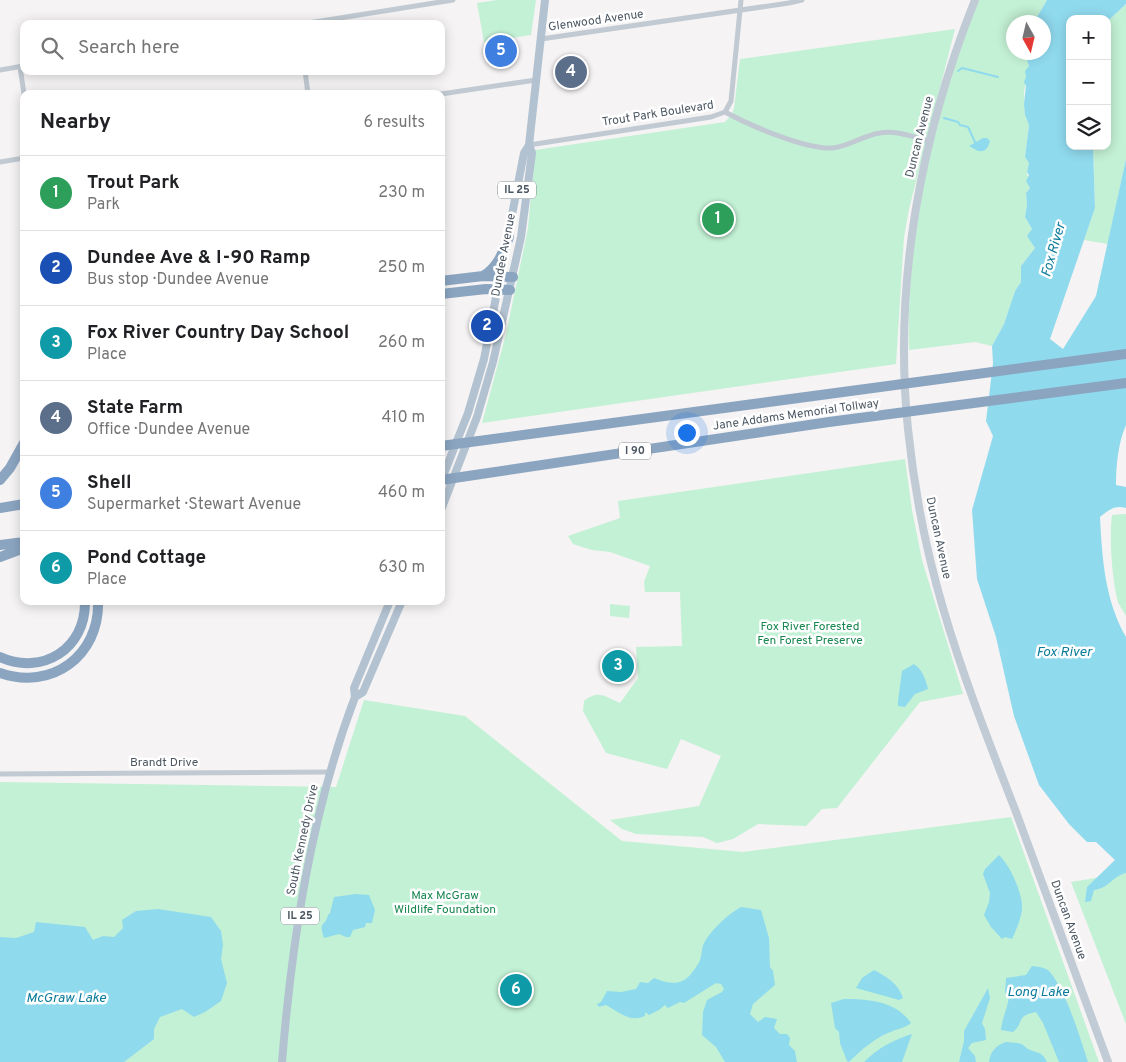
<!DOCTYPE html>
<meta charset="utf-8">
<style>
:root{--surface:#fff;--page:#f2f2f2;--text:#202124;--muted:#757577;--line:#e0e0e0;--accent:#1a73e8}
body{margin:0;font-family:Overpass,sans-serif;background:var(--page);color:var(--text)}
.controls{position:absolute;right:15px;top:15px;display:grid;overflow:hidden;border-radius:10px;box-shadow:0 2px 12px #0003}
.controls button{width:45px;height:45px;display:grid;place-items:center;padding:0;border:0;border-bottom:1px solid var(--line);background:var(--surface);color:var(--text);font:25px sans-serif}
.compass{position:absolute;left:1006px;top:15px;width:45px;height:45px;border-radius:50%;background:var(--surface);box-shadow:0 2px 12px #0003;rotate:172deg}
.you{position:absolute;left:686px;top:432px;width:18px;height:18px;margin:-12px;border:4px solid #fff;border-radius:50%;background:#1a73e8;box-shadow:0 0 0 8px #1a73e833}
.badge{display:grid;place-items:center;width:32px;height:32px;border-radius:50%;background:var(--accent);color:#fff;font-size:16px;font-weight:700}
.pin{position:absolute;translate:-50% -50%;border:2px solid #fff;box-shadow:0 1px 5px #0006}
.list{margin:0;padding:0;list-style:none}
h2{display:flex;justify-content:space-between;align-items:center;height:65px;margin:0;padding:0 20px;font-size:21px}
h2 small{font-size:16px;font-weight:400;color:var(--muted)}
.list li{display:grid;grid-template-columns:32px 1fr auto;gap:15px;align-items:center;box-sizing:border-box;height:75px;padding:0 20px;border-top:1px solid var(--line)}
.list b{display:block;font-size:19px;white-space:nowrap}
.list p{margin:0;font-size:16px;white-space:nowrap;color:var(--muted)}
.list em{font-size:16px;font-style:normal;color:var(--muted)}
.icon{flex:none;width:28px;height:28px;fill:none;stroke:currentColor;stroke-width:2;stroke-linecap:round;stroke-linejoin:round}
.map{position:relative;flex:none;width:1126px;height:1062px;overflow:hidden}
.search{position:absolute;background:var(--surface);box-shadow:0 2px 12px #0003;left:20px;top:20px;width:425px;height:55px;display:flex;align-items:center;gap:12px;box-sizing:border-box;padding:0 18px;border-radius:10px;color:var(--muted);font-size:19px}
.panel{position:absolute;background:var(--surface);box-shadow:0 2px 12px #0003;left:20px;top:90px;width:425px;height:515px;border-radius:10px}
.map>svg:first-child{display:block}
.green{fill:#c3f1d5}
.water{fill:#90daee}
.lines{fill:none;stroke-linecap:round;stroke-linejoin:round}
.stream{stroke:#90daee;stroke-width:2}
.street{stroke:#c1cad2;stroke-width:5}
.secondary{stroke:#c1cbd6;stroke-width:8}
.primary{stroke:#b3c2d1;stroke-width:8}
.highway{stroke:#8ba5c1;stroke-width:10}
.labels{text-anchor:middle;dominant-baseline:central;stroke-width:5;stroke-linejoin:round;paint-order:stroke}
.shield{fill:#fff;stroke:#808990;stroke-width:1}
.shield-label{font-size:11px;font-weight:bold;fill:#4a5661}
.street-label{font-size:12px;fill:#4a5661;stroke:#fff}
.park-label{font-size:12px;fill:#17864f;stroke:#fff}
.water-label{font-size:14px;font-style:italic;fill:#0c7c9b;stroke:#fff}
</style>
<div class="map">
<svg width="1126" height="1062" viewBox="0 0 1126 1062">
<rect width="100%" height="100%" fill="#f5f3f3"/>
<path class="green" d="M497,0H536L531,35L484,42L477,3Z
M978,0H1047L1037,17L1038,22H1014V52L1029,53L1027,60L1029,66L1024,92L1025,115L1029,125L1025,157L1029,163L1027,172L1030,188L1026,193L1027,204L1025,217L1032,229L1028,236L1035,248L1021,266V282L1015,291L1004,324L992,346L975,342L909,350C906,256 925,158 953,68C960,45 970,23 978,0Z
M1126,4V159L1108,244L1084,240L1095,208L1093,146H1107V24L1109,20Z
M955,29L909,209L904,237L896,364L482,423L506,334L528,228L535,150L725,122L732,114L734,108L740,59Z
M905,459L912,510L922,560L963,694L920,702L837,808L822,809L806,826L758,824L733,839L717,843L703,837L636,834L622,829L610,820L699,806L721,756L681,739L667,769L606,753L583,711L584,701C599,689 605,697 620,703L638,678L636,647L682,646L680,592H645L644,582L650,566L610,552L592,550L573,544L568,536L620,518L618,501Z
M1126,514V616C1124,612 1120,607 1118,602C1112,580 1109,538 1112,515Z
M610,604L630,606L629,618L610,616Z
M364,700L465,716L622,841L743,852L1011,817L1099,1062H0V782L336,787Z
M1126,873V1024L1071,882Z"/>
<path class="water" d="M1047,0H1126V4L1109,20L1107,24V19H1070V146H1093L1095,208L1050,339L1063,349L1096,296L1126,159V425C1118,443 1116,466 1116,485L1126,487V508C1114,505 1109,510 1100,517C1102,558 1105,601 1126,637V873C1111,877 1110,888 1094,890L1091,901L1085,902L1087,887L1115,860L1096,842H1087L1069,824L1039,785L1014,716L996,637L977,579L972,510L993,436L986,421L993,363L992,346L1004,324L1015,291L1021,282V266L1035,248L1027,236L1032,229L1025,217L1027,204L1026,193L1030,188L1026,181L1029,175L1027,172L1029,163L1025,157L1029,125L1025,115L1024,104L1026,86L1024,82L1026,77L1025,71L1029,66L1027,60L1029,53L1044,52V22H1038L1037,17Z
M983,138H987L990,141C988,148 986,152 978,151L969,146Z
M914,664C922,669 926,680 928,689L915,694L905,707L898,706V701L902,671Z
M999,855C1010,865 1023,894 1022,909C1021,920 1016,930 1012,939L1005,937L1002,939L991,927L984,915L989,902L990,893L983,874L985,869Z
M356,894L369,895L375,910L372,923H366L365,927L353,930L350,937H346L339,934L324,938C318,920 325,928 328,915L330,913L334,897Z
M741,907L761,910L769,938L770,967L773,971L775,985L753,1004L750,1014L758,1022L765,1017L777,1019L774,1028L780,1034H787L790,1038L789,1045L795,1051L797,1062H725L716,1047L702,1035L703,1012L707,1000L722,992L724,989L721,984L716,983L684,1003L680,1002L668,1008L665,1005L659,1010L649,1015L645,1012V1016C630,1023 619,1012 606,1005L599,1007L597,1004L601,1002L607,991L621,992L636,989L640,982L648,983L654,978C671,985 683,986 694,970C696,967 699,963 700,960C703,951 700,948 707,938C715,927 728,914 741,907Z
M158,909L211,917L221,931L223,945L221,959L227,983L221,1001L205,1012L194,1017L182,1009L160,1017L154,1029V1039L124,1062H0V937L16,938L34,932L36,922L85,927L93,940L103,936L114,937L123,928L122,920L136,911Z
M1032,966C1038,967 1046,967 1050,972C1066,991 1080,1037 1088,1062H1059L1043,1023L1036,1012C1015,1016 1025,1022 1013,1032L1001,1030C1002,1018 1008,1007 1009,996L1005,993L1006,978L1026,975Z
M874,970C887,977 898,983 903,998L899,1000L856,988L862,978Z
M988,988L990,998L982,1023L985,1029L986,1040L972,1043L968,1048L975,1056L976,1062H959L964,1041V1031Z
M844,999C869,999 896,1001 911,1023C905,1028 900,1028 893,1031C876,1037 862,1049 849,1062L847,1061L840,1043L839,1032L835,1028L831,1003Z
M912,1034L902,1062H864C878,1048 893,1040 912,1034Z
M1006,1042C1011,1043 1019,1042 1023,1045C1026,1047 1027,1049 1030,1050C1039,1053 1043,1053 1047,1062H989C990,1052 996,1045 1006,1042Z"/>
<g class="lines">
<path class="stream" d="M958,71L962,68L998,77
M944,118L958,122L960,125L968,127L975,142"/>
<path class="street" d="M302,24L453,0
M541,39L789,3L802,0
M20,67L24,94
M0,70L23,66
M305,71L308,94
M441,94L536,80
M725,112L731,101L741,0
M529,145L711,117L725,112C749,125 806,150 833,148C850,146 864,135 880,133C896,130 914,137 929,141
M0,162L24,158
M0,774L329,772"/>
<path class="secondary" d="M975,0C921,135 893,283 908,429C914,489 926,550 943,608C963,677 990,745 1016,812C1047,895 1077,979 1108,1062"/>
<path class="primary" d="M441,481L468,413L484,359L524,153L529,145L545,0
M441,510L477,417L493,362L521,237L532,153L529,145
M355,697L363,692L402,601
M282,1062C292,939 311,813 355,697L354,688L390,601"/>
<path class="highway" d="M483,276C498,267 503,252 509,237
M441,281L483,276L513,277
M441,294L486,289L510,290
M441,446L1126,354
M0,480L10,468L24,443
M441,480L829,422L1126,383
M0,508L24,504
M0,545L24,542
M0,557L24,548
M0,657C42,676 86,649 85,601
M0,673C51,691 100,656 98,601"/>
</g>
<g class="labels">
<g class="shield">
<rect x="498" y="181.5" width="38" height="17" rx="4"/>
<rect x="619" y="442.5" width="32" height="17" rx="4"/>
<rect x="281" y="907.5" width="38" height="17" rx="4"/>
</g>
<g class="shield-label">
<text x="517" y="190">IL 25</text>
<text x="635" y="451">I 90</text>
<text x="300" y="916">IL 25</text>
</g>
<g class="street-label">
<text transform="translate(596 21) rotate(-8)">Glenwood Avenue</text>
<text transform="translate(658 114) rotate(-9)">Trout Park Boulevard</text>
<text transform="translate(920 137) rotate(-76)">Duncan Avenue</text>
<text transform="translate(504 255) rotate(-79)">Dundee Avenue</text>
<text transform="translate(796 415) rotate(-8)">Jane Addams Memorial Tollway</text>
<text transform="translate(938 538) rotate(78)">Duncan Avenue</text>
<text x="164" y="763">Brandt Drive</text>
<text transform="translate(303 840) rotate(-78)">South Kennedy Drive</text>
<text transform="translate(1068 920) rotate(70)">Duncan Avenue</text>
</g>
<g class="park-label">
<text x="810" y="627">Fox River Forested<tspan x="810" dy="14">Fen Forest Preserve</tspan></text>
<text x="445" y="896">Max McGraw<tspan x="445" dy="14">Wildlife Foundation</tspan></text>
</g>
<g class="water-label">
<text transform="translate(1054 250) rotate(-74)">Fox River</text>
<text x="1064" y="652">Fox River</text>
<text x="1038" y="992">Long Lake</text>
<text x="66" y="998">McGraw Lake</text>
</g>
</g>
</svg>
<div class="controls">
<button>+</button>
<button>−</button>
<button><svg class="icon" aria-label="layers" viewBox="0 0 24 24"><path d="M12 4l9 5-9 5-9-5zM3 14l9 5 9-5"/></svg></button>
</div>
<svg class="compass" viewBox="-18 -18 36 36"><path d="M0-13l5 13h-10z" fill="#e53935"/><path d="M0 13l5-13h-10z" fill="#757577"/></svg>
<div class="you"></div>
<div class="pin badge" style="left:718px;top:219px;background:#2e9e5b">1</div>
<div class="pin badge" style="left:487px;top:326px;background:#1a4fb4">2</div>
<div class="pin badge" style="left:618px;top:666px;background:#0f9aa8">3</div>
<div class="pin badge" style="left:571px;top:72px;background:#5c6f8a">4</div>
<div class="pin badge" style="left:501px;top:51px;background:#3f7fe0">5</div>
<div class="pin badge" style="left:516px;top:990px;background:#0f9aa8">6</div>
<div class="search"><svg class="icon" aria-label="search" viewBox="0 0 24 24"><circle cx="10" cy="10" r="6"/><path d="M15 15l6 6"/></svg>Search here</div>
<section class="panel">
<h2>Nearby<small>6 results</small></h2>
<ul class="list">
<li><span class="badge" style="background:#2e9e5b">1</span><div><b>Trout Park</b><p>Park</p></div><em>230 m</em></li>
<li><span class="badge" style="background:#1a4fb4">2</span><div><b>Dundee Ave &amp; I-90 Ramp</b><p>Bus stop · Dundee Avenue</p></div><em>250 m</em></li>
<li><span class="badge" style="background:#0f9aa8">3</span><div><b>Fox River Country Day School</b><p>Place</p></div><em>260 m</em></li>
<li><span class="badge" style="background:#5c6f8a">4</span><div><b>State Farm</b><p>Office · Dundee Avenue</p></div><em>410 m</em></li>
<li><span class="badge" style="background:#3f7fe0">5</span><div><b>Shell</b><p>Supermarket · Stewart Avenue</p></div><em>460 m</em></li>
<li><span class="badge" style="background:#0f9aa8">6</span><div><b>Pond Cottage</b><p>Place</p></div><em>630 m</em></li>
</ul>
</section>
</div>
